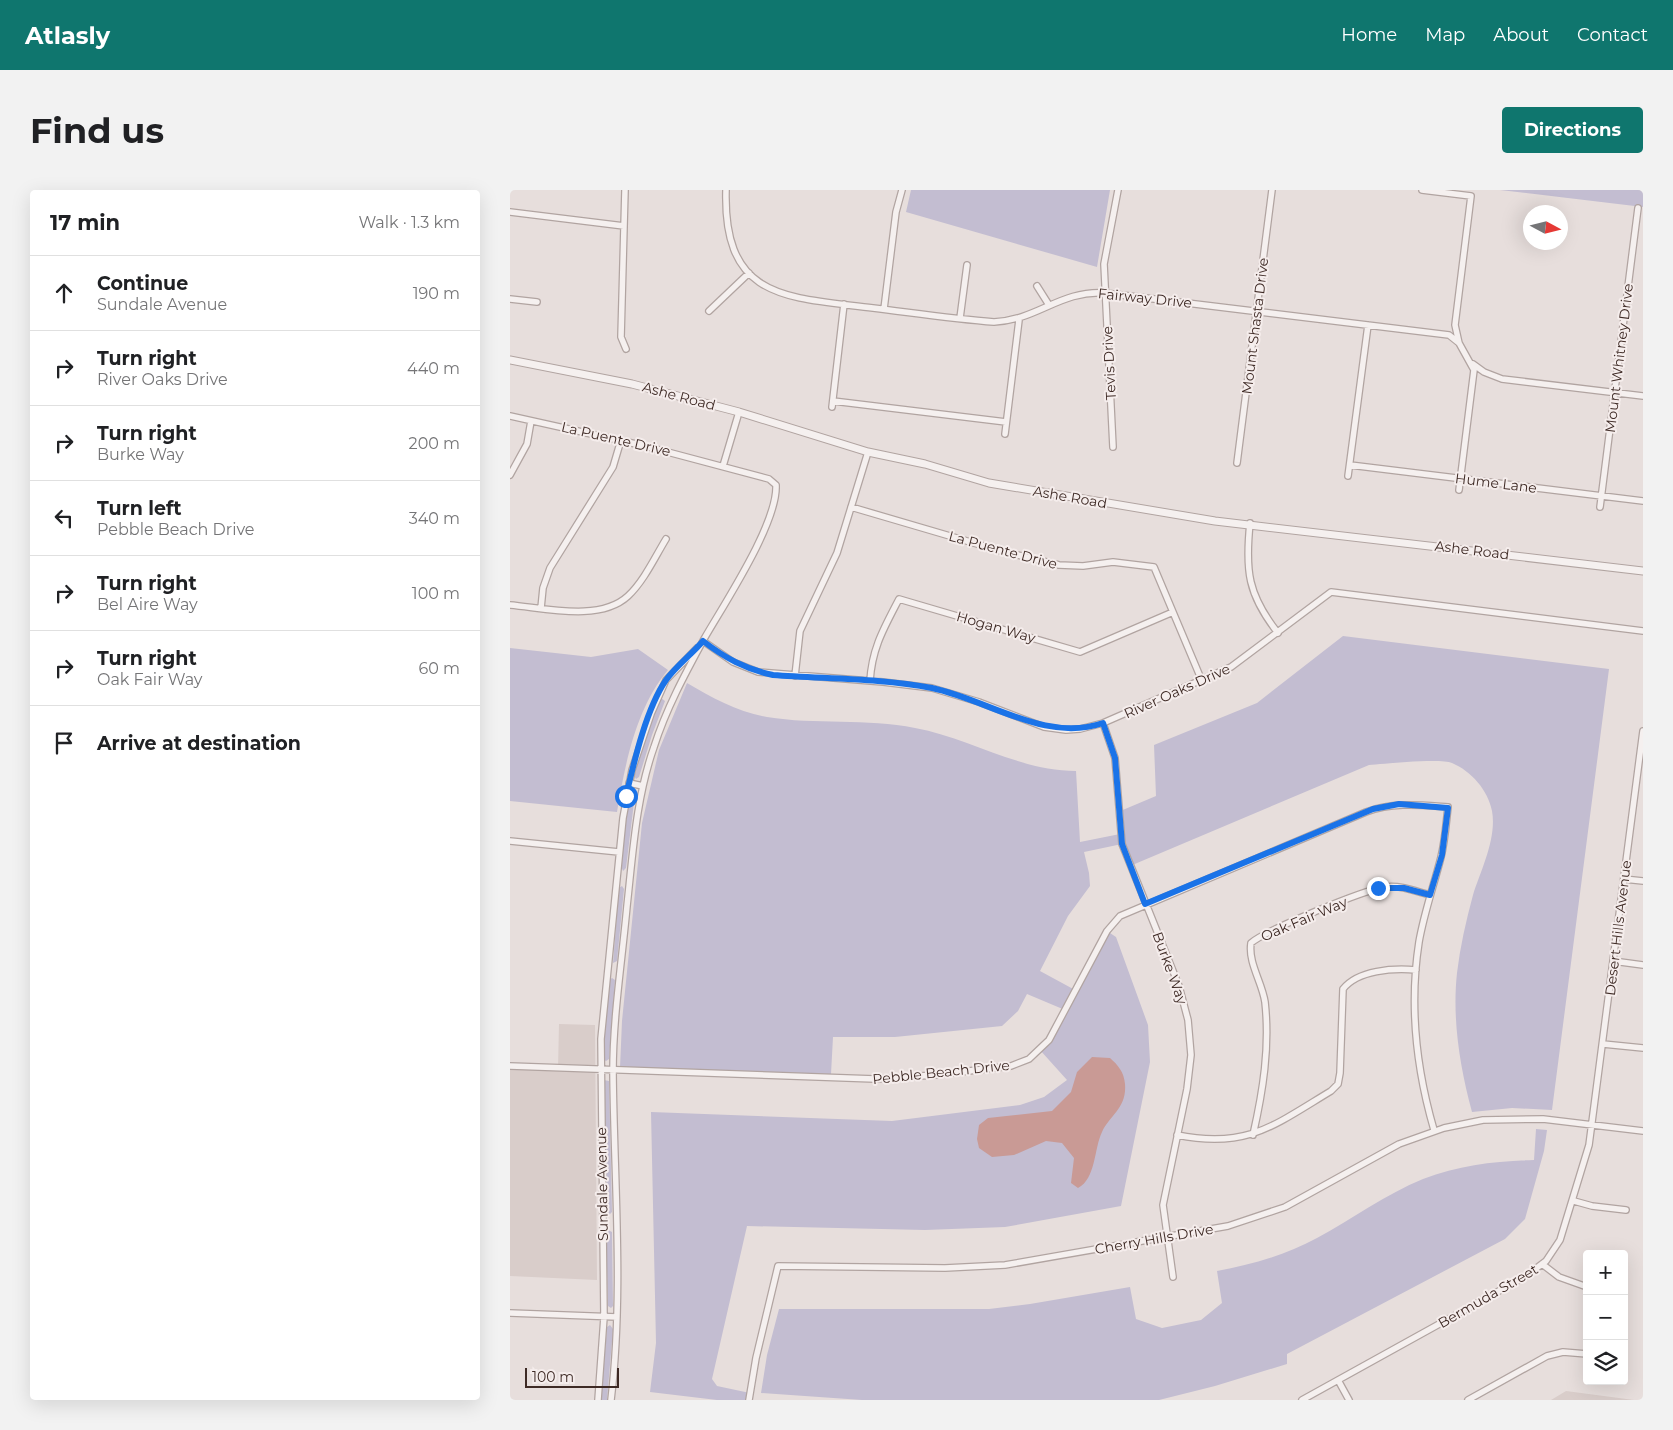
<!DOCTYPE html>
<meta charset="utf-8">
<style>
:root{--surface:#fff;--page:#f2f2f2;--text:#202124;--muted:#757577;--line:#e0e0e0;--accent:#0f766e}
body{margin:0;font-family:Montserrat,sans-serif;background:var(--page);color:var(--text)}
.controls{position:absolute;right:15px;bottom:15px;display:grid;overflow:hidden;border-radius:5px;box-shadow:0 5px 20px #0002}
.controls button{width:45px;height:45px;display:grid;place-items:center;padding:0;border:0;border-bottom:1px solid var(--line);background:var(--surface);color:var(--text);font:25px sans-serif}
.compass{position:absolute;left:1013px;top:15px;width:45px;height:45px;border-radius:50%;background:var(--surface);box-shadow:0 5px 20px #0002;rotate:97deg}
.scale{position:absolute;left:15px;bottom:12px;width:94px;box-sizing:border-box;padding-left:5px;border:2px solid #3e2a25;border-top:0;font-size:14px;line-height:18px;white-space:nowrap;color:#3e2a25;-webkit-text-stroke:4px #f5edec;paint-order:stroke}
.stop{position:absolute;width:15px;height:15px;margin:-11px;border:4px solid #1a73e8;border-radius:50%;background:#fff}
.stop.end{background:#1a73e8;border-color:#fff;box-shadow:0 1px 5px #0008}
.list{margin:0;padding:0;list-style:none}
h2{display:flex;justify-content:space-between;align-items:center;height:65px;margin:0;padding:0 20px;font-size:21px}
h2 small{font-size:16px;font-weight:400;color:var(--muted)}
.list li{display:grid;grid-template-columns:32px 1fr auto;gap:15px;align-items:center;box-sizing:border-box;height:75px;padding:0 20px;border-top:1px solid var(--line)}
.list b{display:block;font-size:19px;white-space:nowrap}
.list p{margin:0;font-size:16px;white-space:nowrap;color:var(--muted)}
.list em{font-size:16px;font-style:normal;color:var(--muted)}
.icon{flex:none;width:28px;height:28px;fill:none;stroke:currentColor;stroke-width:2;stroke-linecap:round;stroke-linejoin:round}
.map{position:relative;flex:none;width:1133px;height:1210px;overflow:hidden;border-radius:5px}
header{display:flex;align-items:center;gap:30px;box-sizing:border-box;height:70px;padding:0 25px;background:var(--accent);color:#fff}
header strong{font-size:24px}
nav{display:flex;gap:28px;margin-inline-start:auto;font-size:18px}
.intro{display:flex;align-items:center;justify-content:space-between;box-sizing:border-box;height:120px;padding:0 30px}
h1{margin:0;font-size:35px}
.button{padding:12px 22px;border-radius:5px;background:var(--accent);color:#fff;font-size:18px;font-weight:700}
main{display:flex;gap:30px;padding:0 30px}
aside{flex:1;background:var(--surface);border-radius:5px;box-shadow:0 5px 20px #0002}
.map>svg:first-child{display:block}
.built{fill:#d9cdca}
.green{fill:#c3bdd1}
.water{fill:#c99a95}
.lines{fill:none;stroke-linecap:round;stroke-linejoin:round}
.minor-casing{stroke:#b1a4a1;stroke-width:8}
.tertiary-casing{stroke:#b1a4a1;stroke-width:9}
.minor{stroke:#f5f0ef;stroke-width:5.5}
.tertiary{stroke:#f5f0ef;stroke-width:7}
.route{stroke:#1a73e8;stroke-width:6}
.labels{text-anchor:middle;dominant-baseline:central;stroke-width:4;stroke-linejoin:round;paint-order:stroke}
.street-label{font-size:14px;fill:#3e2a25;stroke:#f5edec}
</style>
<header>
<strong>Atlasly</strong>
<nav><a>Home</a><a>Map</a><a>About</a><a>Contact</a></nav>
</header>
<div class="intro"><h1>Find us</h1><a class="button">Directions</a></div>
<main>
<aside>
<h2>17 min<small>Walk · 1.3 km</small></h2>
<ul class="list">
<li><svg class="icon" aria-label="ahead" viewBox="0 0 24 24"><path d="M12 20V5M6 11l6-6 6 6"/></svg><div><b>Continue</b><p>Sundale Avenue</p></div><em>190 m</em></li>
<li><svg class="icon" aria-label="right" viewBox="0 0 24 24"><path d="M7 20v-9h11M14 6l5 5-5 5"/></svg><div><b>Turn right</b><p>River Oaks Drive</p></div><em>440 m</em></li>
<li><svg class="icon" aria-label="right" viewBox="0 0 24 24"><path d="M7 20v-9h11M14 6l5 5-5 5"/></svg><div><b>Turn right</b><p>Burke Way</p></div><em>200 m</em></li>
<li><svg class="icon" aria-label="left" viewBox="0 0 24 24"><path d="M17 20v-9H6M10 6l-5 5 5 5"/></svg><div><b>Turn left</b><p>Pebble Beach Drive</p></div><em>340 m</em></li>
<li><svg class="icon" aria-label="right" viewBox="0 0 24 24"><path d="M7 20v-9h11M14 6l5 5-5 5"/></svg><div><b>Turn right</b><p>Bel Aire Way</p></div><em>100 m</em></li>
<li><svg class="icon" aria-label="right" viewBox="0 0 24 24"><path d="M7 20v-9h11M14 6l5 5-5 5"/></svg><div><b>Turn right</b><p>Oak Fair Way</p></div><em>60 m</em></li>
<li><svg class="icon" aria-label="arrive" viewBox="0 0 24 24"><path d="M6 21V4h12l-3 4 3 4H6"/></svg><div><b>Arrive at destination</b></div></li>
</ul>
</aside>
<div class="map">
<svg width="1133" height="1210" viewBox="0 0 1133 1210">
<rect width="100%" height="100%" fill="#e7dedc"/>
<path class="built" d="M49,834L85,835L87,1090L0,1086V880L48,879Z
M1056,1201L1124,1210H1041Z"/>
<path class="green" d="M401,0H600L587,77L396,22Z
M990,0H1133V17Z
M833,446L1099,479L1042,920L1002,918L962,922C950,877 942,830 947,783C950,757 956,731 963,705C971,680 987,648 982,621C978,600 961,581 942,573C930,568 874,574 859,575L620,676L612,654L574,662L579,683L580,696L558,726L530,781L565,800L597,741L606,747L638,835L640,872L611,1016L495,1037L415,1040L237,1036L202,1189L207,1196L240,1203L239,1210H207L140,1202L146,1153L141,922L382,931L510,915L534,907L557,890L530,860L555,820L517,804L508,821L492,836L385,847H323L321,884L110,878L112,831L132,633L149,560L177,493C202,508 228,522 257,527C305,535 357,528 405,538C460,548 509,581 566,581L570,652L610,644L608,622L646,606L644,555L747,513Z
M0,458L81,467L128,459L158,480C126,518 115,574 107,622L0,611Z
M151,508L155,511L142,545L129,587L126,589L123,584L137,541Z
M123,602L125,604L116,678L113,681L111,676L119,604Z
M112,696L114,699L107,771L103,773L109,698Z
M102,788L105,790L99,869L96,871L93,869L99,790Z
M94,890L99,891L102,1022L99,1025L96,1023Z
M1026,939L1037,940L1034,961L1015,1029L995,1049L777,1164V1174L705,1196L649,1210H352L251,1203L257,1165L269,1119H479L520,1114L620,1097L626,1129L652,1138L691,1130L712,1113L707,1081C741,1075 776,1065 807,1048C842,1029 876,1004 913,989C950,975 986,971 1024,970Z
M98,1040L102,1042L103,1116L101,1118L98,1116L96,1043Z
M100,1135L103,1139L97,1210H91L97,1137Z"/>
<path class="water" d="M582,867L600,868C608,875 614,882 615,894C617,918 600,925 592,942C584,958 586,989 568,998L561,993L564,968L552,953L536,951L504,965L482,967L469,958L467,949L469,935L478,928L542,921L561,902L567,882Z"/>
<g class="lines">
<g class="minor-casing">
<path id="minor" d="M115,0L111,147L116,159
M216,0C213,110 276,107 363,118C404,123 444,129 484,132C528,130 550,100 595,103L939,145L949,153
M912,0L961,6L945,135L949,153L964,180L949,300
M0,22L114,36
M527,96L539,115
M0,109L27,112
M374,119L386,22L392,0
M199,121L239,83
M450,128L457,75
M963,174L974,182L992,189L1133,206
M323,211L496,232
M322,217L334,114
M0,226L135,256L259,289L266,295C268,333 214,414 194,449C175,484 156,519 144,557C126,608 123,662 117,716C112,771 103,827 103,882C104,991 114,1101 101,1210
M495,244L509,130
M603,257L594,74L608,0
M727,273L762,0
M840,275L1133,311
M213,276L229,222
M0,285L17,254L21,231
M838,286L858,135
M341,317L491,361L549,375L573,376L603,372L644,377L692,491
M1090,317L1128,18
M740,333C735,381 738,405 768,443
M0,415C35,418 90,432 118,406C134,391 145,367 156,349
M31,418L33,398L40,378L103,277L111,250
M193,451L223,472L248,482L373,492L422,498L469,512L534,537L556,540L570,539L593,533L721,477L821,402L1133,441
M285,486L290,441L327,363L358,262
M360,491C362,458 374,438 389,409L570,462L663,422
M593,533L605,568L612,654L669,796L678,830L681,865L677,899L653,1015L663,1087
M119,593L133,596
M0,651L109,662
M1114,689L1133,691
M1103,771L1133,775
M1093,854L1133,858
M0,876L365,889L425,885L501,876L519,869L539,850L597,741L610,726L856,622C883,612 909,615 938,617C936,634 935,651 931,667C924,695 914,723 909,752C899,816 906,878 924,940
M667,945C737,959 763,936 821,901L828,894L830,883L833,799C848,780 883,778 906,780
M743,945C753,901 760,857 755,812C752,792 738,773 741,753C756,740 854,700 875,697C891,695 905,701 920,705
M1064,1011L1082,1016L1116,1020
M1032,1074L1049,1087L1077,1097
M0,1123L107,1127
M828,1190L839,1210
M88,1210L94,1127L91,849L113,628L122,580L141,524L156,490L187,458
M239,1210L246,1168L268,1076L435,1078L495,1075L718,1036L775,1017L889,954L934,938L973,930L1033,929L1133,941
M792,1210L1016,1086L1036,1071L1050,1050L1079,955L1133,541
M958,1210L1037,1166L1053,1162L1077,1164"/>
</g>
<g class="tertiary-casing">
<path id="tertiary" d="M0,170L122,194L229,222L358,262L415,274L479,293L705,331L1133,381"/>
</g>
<use href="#minor" class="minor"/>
<use href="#tertiary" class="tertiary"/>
</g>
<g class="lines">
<path class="route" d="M116,606C124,572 136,519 156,490C166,476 182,464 193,451C215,468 235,479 263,485C315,489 370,488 422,498C479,510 535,553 593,533L605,568L612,654L635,714L863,619L889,614L938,618L932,665L920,705L894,698H868"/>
</g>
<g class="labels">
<g class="street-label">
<text transform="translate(635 108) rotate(6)">Fairway Drive</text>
<text transform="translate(745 136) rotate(-83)">Mount Shasta Drive</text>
<text transform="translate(1109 168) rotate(-83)">Mount Whitney Drive</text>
<text transform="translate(599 173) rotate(-93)">Tevis Drive</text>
<text transform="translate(169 206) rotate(15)">Ashe Road</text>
<text transform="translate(106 249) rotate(13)">La Puente Drive</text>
<text transform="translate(986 293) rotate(7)">Hume Lane</text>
<text transform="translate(560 307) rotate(10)">Ashe Road</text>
<text transform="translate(493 360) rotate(15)">La Puente Drive</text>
<text transform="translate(962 360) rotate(7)">Ashe Road</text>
<text transform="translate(486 437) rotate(16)">Hogan Way</text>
<text transform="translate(667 501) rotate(-24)">River Oaks Drive</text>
<text transform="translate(794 729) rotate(-23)">Oak Fair Way</text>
<text transform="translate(1108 738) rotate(-83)">Desert Hills Avenue</text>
<text transform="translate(660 778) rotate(70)">Burke Way</text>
<text transform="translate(431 882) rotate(-6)">Pebble Beach Drive</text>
<text transform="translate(92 994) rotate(-91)">Sundale Avenue</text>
<text transform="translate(644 1049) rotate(-10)">Cherry Hills Drive</text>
<text transform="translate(978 1106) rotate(-30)">Bermuda Street</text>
</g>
</g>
</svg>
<div class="controls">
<button>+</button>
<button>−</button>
<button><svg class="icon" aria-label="layers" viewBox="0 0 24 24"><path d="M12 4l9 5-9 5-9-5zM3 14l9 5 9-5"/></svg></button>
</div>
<svg class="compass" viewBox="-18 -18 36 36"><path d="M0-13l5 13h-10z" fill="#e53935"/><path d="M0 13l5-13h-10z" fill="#757577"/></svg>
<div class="scale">100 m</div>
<div class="stop" style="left:116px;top:606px"></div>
<div class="stop end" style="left:868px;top:698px"></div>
</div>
</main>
